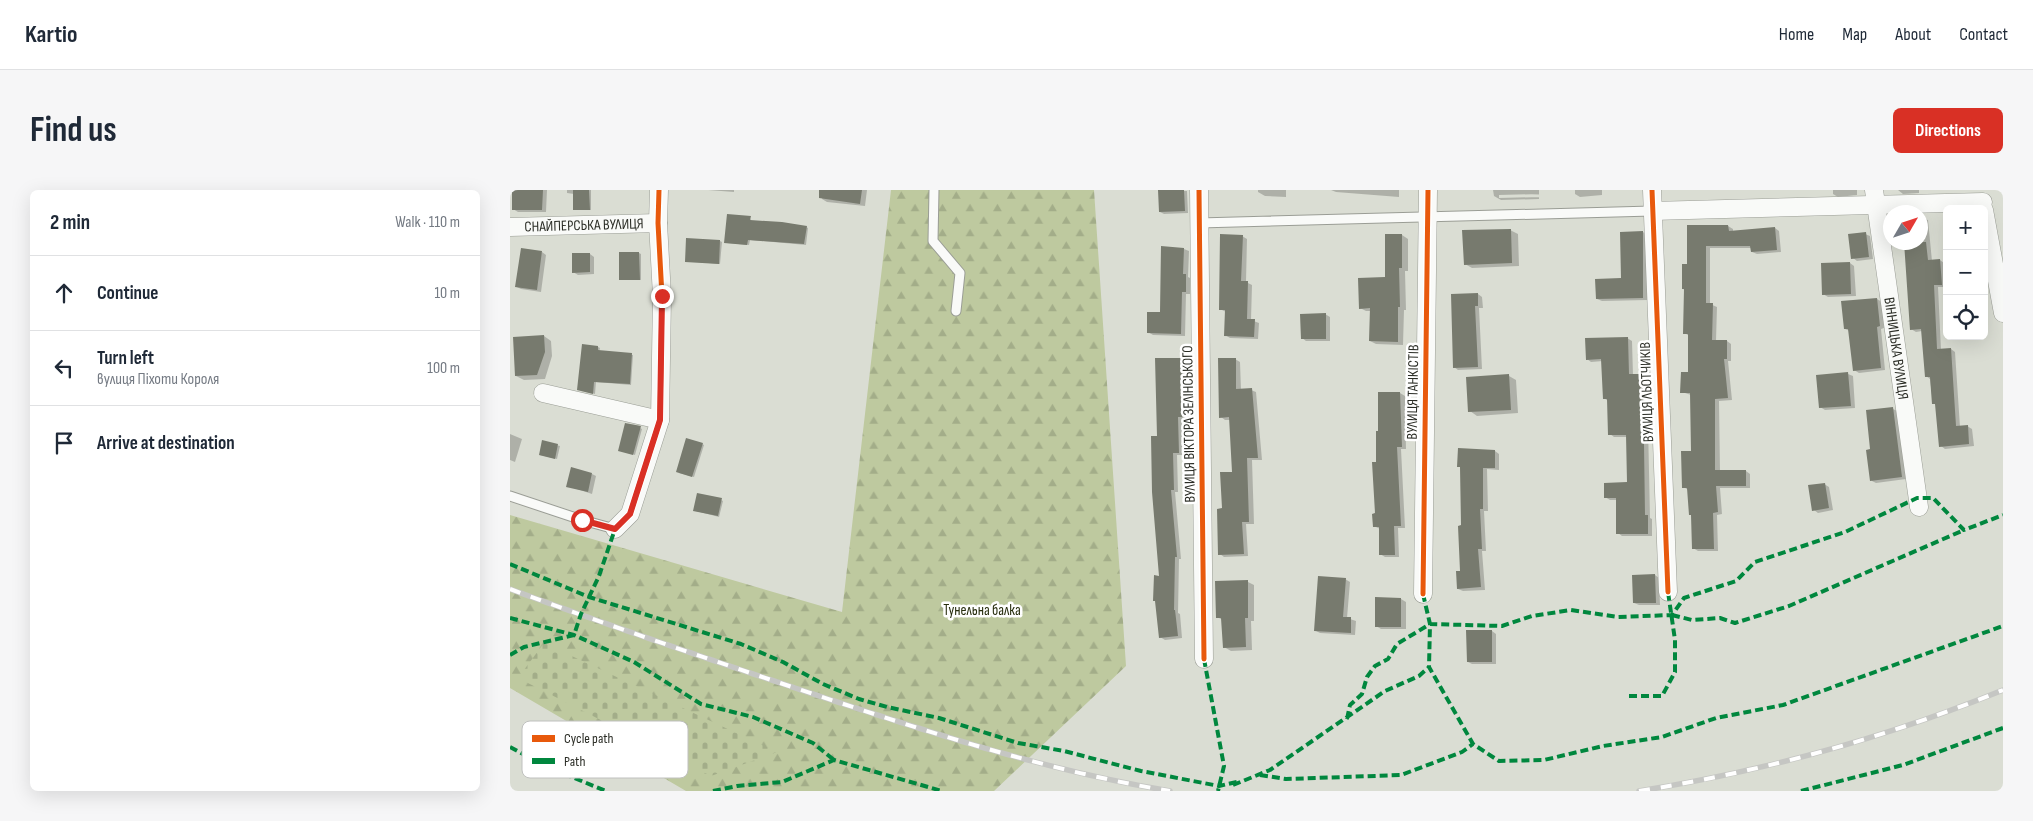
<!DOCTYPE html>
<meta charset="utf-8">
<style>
:root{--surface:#fff;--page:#f6f6f7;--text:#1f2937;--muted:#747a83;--line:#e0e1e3;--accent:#d93025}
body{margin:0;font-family:"Sofia Sans Condensed",sans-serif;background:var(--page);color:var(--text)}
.controls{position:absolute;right:15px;top:15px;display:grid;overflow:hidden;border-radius:8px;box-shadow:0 5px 20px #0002}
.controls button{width:45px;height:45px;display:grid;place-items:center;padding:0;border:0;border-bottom:1px solid var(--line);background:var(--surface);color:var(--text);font:25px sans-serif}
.compass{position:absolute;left:1373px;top:15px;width:45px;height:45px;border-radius:50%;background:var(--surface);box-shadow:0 5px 20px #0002;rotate:51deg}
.stop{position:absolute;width:15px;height:15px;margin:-11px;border:4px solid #d93025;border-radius:50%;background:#fff}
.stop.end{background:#d93025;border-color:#fff;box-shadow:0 1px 5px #0008}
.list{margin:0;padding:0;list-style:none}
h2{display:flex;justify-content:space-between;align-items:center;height:65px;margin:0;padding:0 20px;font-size:21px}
h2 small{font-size:16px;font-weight:400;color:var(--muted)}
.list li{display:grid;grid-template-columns:32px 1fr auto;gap:15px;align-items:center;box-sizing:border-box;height:75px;padding:0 20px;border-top:1px solid var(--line)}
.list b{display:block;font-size:19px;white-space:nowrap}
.list p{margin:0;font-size:16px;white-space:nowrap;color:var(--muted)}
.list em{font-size:16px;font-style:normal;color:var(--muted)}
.icon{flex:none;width:28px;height:28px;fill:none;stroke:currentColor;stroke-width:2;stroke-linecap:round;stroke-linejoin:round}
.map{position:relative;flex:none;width:1493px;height:601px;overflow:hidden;border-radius:8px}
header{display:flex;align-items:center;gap:30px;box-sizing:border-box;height:70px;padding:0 25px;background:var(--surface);border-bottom:1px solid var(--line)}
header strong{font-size:24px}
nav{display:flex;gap:28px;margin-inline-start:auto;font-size:18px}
.intro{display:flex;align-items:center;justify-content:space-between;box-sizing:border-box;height:120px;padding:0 30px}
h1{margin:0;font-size:35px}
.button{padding:12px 22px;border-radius:8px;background:var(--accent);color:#fff;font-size:18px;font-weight:700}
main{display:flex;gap:30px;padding:0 30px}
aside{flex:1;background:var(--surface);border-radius:8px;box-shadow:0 5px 20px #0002}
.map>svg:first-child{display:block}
.forest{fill:url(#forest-firs)}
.cemetery{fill:url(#cemetery-stones)}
.shadow{fill:#0003;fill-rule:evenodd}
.building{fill:#777a6e}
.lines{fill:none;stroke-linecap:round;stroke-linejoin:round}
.service-casing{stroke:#9a9d95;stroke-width:11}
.minor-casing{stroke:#9a9d95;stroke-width:19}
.service{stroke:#f9faf8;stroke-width:9}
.minor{stroke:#f9faf8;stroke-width:18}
.rail-casing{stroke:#c5c6c3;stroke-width:5.5}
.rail{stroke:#fff;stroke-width:4;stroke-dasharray:11;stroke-linecap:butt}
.quiet{stroke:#00873e;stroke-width:4;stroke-dasharray:8 4;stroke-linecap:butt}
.cycleway-casing{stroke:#fff;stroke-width:8}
.cycleway{stroke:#e8590c;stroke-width:5}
.route{stroke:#d93025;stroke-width:6}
.labels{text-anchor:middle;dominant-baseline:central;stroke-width:5;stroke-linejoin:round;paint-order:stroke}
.street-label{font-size:15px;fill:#2a2c25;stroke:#fff}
.park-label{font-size:15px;fill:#272d0d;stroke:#fff}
.key{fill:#fff;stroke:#bfc0be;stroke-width:1}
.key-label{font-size:14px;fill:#2a2c25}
</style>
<header>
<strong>Kartio</strong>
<nav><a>Home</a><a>Map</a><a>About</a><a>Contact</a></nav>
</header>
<div class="intro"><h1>Find us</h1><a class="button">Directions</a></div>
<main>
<aside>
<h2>2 min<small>Walk · 110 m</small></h2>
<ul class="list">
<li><svg class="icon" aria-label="ahead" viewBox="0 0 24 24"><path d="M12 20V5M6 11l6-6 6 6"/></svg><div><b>Continue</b></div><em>10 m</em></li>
<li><svg class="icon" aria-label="left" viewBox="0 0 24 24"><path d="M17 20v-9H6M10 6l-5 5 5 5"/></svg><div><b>Turn left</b><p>вулиця Піхоти Короля</p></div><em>100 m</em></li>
<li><svg class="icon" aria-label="arrive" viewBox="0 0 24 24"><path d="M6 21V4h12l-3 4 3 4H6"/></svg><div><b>Arrive at destination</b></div></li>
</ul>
</aside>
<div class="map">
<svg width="1493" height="601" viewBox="0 0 1493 601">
<defs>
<pattern id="forest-firs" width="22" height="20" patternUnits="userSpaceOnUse" patternTransform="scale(1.25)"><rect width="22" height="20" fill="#bec99f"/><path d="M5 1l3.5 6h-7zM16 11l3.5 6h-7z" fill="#a3ad89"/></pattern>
<pattern id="cemetery-stones" width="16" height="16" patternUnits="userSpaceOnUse" patternTransform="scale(1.25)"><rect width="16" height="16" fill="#bec99f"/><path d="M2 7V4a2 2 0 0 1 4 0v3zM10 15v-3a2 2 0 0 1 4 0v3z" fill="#a3ad89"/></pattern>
</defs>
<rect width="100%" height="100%" fill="#daddd3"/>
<path class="forest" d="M381,0H584L616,476L484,601H176L0,498V325L332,422Z"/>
<path class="cemetery" d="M34,453L267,562L201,586L8,488Z"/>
<path class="shadow" d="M4,0H37L36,22H8L3,19Z
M57,0H81V20L64,19V4L57,3Z
M198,0H224V2Z
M314,0H357L355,16L317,12L312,9Z
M649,0L677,1L678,23L654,24L650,22Z
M748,0H776V7L755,6L748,2Z
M821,0H889V7L826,2Z
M983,0H1029V9L991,10L984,6ZM1029,4V7L989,8V5Z
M1065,0H1092V5L1070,7L1065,4Z
M1323,0H1347V5L1328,7L1323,4Z
M1388,0H1409V3L1393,4Z
M240,28L242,32L296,37L298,38L296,55L240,50L239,55L217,53Z
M1410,28L1418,30L1422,71L1430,70L1434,73L1436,97H1428L1431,160L1441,159L1445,162L1450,237L1457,236L1462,239L1464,256L1435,259L1431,256L1427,215L1423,213L1420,189L1416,186L1412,141L1406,142L1401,139L1410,52Z
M1178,36H1218L1223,39V42L1265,38L1269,41L1271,62L1247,64L1242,62V58H1200V114L1207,117L1206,151H1217L1221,154V171H1218L1222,210L1209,211L1210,281H1236L1240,284V298H1210L1212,324L1207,325L1208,361H1188L1183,358L1182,325L1178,300L1174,297L1182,262L1181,205L1172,202L1179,184V146L1175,143V100L1173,99L1178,76Z
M1000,40L1008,44L1009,76L962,78L955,74Z
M1133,42L1137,45V110L1092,111L1087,109L1113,89Z
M1355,44L1360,46L1363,69L1347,71L1343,68Z
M892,45L898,49V81H895L896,120H894L893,155L866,154L860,151L861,121H856L850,118L876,88Z
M732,46L737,49L736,92L742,95L741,130L749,133L748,149L720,148L715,145L716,122L710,119Z
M210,51L212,52L210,74L176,71Z
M652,58L674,59L679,61L678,87L680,88V104H676L675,146L643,145L638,142L651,124Z
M32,62L36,65L31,102L11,99L7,97Z
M129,63L131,64V90L111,89Z
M80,64L84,67V84L68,85L63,82Z
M1340,73L1344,76L1346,106L1318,107L1313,104Z
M968,104L972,107L973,118H969L972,179L948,180L944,177Z
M1367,109L1372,112L1374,138L1371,139L1375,180L1349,183L1344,180L1340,141L1335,139Z
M815,124L820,127V151H796L792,148Z
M34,146L41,151L42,166L35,189L14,190L6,186Z
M1117,148L1122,151L1123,185H1132L1137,187L1140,328L1142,329V346H1112L1108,343L1107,310H1100L1095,307L1118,294L1117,247H1104L1100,244L1098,211L1094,208L1093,171L1081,172L1077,169Z
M88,157L90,158L89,162L123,165L121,195L86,192L85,204L70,200Z
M673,169L677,172L678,192H675L676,229H672L673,265H667L668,302H665L671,369H669L668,423L670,424L672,448L655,450L650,447L648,247Z
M725,169L730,172L731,200H741L746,202L752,270H742L744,334H736L738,366L714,367L710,364L714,320L723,283L721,230H715L711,227Z
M1338,184L1343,186L1345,218L1315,220L1310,217Z
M999,186L1006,190L1008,223L967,226L960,221Z
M890,203L895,206L896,259H891L895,338H888L889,367H875L870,364V339L864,336L870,242Z
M1383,219L1387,221L1396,289L1366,293L1362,291L1361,260Z
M130,238L132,239L125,265L111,261Z
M0,244L12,249L5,272L0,270Z
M33,252L50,256L47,269L30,265Z
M192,254L194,255L184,287L169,283Z
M985,261L989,264V280L977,279L978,321H974L976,361H972L975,400L953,401L948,399L951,382V278Z
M82,284L86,286L82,304L58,296Z
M1314,294L1319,297L1323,320L1308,323L1304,320Z
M211,310L213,311L209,327L186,321Z
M1145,385L1149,388L1150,415H1129L1124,413Z
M835,389L840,392L837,428L846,431L845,445L810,443L806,441Z
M738,392L744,395V431H741L742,460L721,461L714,457L713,430L707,427Z
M866,409H891L896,412V439H871L866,436Z
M982,441L986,444V474H962L958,472Z"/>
<path class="building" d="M2,0H33L32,20H2Z
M63,0H79L80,20H63Z
M309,0H352L350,14L309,8Z
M648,0H674L675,21L649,22Z
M217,24L241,26L240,30L272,32L297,36L294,54L238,50L237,55L214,53Z
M1177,35H1218L1219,41L1265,37L1267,60L1241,62L1240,56H1196V113H1203L1202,150H1217V169H1214L1218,208L1205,209V280H1236V296H1206L1208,322L1203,323L1204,359H1182L1181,325H1179L1177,298H1172L1171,261H1181L1180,203H1170L1171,182H1178V144H1173L1174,99H1172V74H1177Z
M1001,39L1002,73L954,75L952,40Z
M1133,41V108L1086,109L1085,89L1111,88L1110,42Z
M1356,42L1359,67L1341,69L1338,44Z
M710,44L733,45L731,91H738L737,129H745L744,147L714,146L715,120H709Z
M875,44H892V78H889L890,117H888V152L859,151L860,118L849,119L848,88L875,87Z
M176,48L210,50L209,74L175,72Z
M1394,52H1416L1418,70L1430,69L1432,95H1424L1427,159L1441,158L1446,236L1458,235L1459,254L1429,257L1425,214H1422L1420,187H1415L1411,139L1400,140Z
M651,56L674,58L673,84H676V102H672L671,144L637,143V122H650Z
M11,58L32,61L27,100L5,97Z
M109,62H129L130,90H109Z
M62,63H80V82L62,83Z
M1340,72L1341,104L1312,105L1311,73Z
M968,103V116H965L968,177L943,178L941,104Z
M1367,108L1370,136L1367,137L1371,178L1343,181L1338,139H1334L1331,111Z
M816,123V149H791L790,124Z
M34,145L35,162L27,185L5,186L3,147Z
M1118,147L1119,184H1133L1135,325H1138V344H1106V308H1094V293L1117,292L1116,245H1098L1097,209H1093L1091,169L1076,170L1075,148Z
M72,154L88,156V160L122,163L120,194L84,192L83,204L67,200Z
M645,168H673V190H670L672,227H668L669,263H663L664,300H661L667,367H665L664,420H665L668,446L649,448L645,411H643L644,385L649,386L642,302L641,246H647Z
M708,168H726V199L742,198L748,268H737L739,332H732L734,364L708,365L707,319L712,318L710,282H722L719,227L709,228Z
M1338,182L1341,216L1309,218L1306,185Z
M999,184L1001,220L958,222L956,187Z
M868,202H890L892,257H887L891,336H884L885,365H869V337H863L862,324L865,323L862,272H866V241H868Z
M1383,217L1392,287L1360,291L1356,260L1360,259L1356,220Z
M115,233L131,236L123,265L108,261Z
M176,248L193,253L182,287L166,282Z
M32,250L48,254L45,269L29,265Z
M948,258L985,260V278H973V319H970L972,359H968L971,397L947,399L946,381H950L948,336L951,335L950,277H947Z
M61,277L82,283L78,302L56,297Z
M1315,293L1319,318L1302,321L1298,295Z
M187,303L212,308L208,326L183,321Z
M1145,384L1146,413H1123L1122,385Z
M808,386L836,388L833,427H841V443L804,441Z
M738,390V428H735L736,457L713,458L711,428H706L705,391Z
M865,407L891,408V437H865Z
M956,440H982V472H957Z"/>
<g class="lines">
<g class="service-casing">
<path id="service" d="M424,0L423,51L450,83L446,121
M689,33L1142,21
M0,306L72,330L105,339"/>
</g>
<g class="minor-casing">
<g id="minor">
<path d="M689,0L694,469"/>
<path d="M1142,0L1158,402"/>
<path id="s1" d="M1364,0L1409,317"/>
<path d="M1474,20L1493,123"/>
<path d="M1142,21L1473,12"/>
<path id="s2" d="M0,37L148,33"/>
<path d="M33,203L150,230"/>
<path d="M105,339L120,324L150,230L152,106L148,33L149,0"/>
<path d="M913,404L918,0"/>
</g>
</g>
<use href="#service" class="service"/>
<use href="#minor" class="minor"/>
<g class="rail-casing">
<path id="rail" d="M0,399C94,434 190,466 285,498C409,539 532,580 660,601
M1129,601C1255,581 1375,548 1493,500"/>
</g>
<use href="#rail" class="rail"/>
<path class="quiet" d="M0,374L79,407L231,454L273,472L313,494L349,509L377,517L429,528L508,553L554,561L631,581L709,596L727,592
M913,404L920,434L919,477L963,554L989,571L1034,570L1093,556L1152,547L1206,528L1273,515L1493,436
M1162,425L1182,430L1210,428L1225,433L1279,416L1454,340
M0,428L64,445L124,472L191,514L243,527L303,553L324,570
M0,465L14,457L64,445L71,424L89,386L105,339
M694,469L714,576L708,601
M1119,506H1152L1165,482V450L1158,402
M837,529L840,515L852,504L857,487L865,476L878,469L887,454L920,434L992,436L1022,426L1061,420L1108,427L1162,425L1174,408L1226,391L1245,372L1335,342L1407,308H1423L1454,340L1493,325
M0,557L35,576L96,601
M750,585L776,589L891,585L952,562L963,554
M723,595L760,580L875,501L909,486L919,477
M203,601L227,596L272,592L324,570L432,601
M1291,601L1393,575L1493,538"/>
<g class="cycleway-casing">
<path id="cycleway" d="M689,0L694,469
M1142,0L1158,402
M105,339L120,324L150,230L152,106L148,33L149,0
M913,404L918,0"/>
</g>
<use href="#cycleway" class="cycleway"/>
</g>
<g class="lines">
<path class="route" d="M72,330L105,339L120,324L150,230L152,106"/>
</g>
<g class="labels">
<g class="street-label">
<text stroke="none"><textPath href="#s2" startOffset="74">СНАЙПЕРСЬКА ВУЛИЦЯ</textPath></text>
<text stroke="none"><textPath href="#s1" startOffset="160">ВІННИЦЬКА ВУЛИЦЯ</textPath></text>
<text transform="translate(903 202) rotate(-89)">ВУЛИЦЯ ТАНКІСТІВ</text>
<text transform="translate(1137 202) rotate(-92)">ВУЛИЦЯ ЛЬОТЧИКІВ</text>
<text transform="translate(679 234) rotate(-91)">ВУЛИЦЯ ВІКТОРА ЗЕЛІНСЬКОГО</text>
</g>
<g class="park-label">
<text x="472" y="420">Тунельна балка</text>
</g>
</g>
<rect x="12" y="531" width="166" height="57" rx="8" class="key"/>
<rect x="22" y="545" width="23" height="7" fill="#e8590c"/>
<rect x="22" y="568" width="23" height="6" fill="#00873e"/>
<g class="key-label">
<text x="54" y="553">Cycle path</text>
<text x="54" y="576">Path</text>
</g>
</svg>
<div class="controls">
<button>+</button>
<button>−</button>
<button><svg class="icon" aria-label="locate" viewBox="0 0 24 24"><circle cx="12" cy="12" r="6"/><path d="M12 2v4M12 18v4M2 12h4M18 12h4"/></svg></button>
</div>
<svg class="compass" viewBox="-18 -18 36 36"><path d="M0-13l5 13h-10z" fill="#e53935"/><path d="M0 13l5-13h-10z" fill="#747a83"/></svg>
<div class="stop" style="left:72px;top:330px"></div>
<div class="stop end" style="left:152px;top:106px"></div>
</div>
</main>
